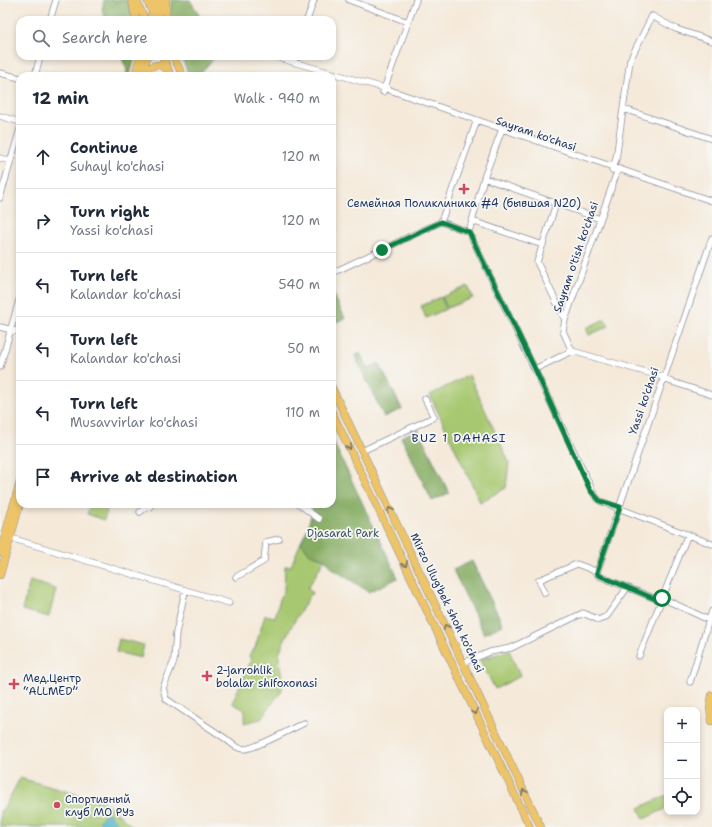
<!DOCTYPE html>
<meta charset="utf-8">
<style>
:root{--surface:#fff;--page:#f6f6f7;--text:#1f2937;--muted:#747a83;--line:#e0e1e3}
body{margin:0;font-family:"Shantell Sans",sans-serif;background:var(--page);color:var(--text)}
.controls{position:absolute;right:12px;bottom:12px;display:grid;overflow:hidden;border-radius:8px;box-shadow:0 2px 6px #0003}
.controls button{width:36px;height:36px;display:grid;place-items:center;padding:0;border:0;border-bottom:1px solid var(--line);background:var(--surface);color:var(--text);font:20px sans-serif}
.stop{position:absolute;width:12px;height:12px;margin:-9px;border:3px solid #0b8043;border-radius:50%;background:#fff}
.stop.end{background:#0b8043;border-color:#fff;box-shadow:0 1px 4px #0008}
.list{margin:0;padding:0;list-style:none}
h2{display:flex;justify-content:space-between;align-items:center;height:52px;margin:0;padding:0 16px;font-size:17px}
h2 small{font-size:13px;font-weight:400;color:var(--muted)}
.list li{display:grid;grid-template-columns:26px 1fr auto;gap:12px;align-items:center;box-sizing:border-box;height:64px;padding:0 16px;border-top:1px solid var(--line)}
.list b{display:block;font-size:15px;white-space:nowrap}
.list p{margin:0;font-size:13px;white-space:nowrap;color:var(--muted)}
.list em{font-size:13px;font-style:normal;color:var(--muted)}
.icon{flex:none;width:22px;height:22px;fill:none;stroke:currentColor;stroke-width:2;stroke-linecap:round;stroke-linejoin:round}
.map{position:relative;flex:none;width:712px;height:827px;overflow:hidden}
.search{position:absolute;background:var(--surface);box-shadow:0 2px 6px #0003;left:16px;top:16px;width:320px;height:44px;display:flex;align-items:center;gap:10px;box-sizing:border-box;padding:0 14px;border-radius:12px;color:var(--muted);font-size:15px}
.panel{position:absolute;background:var(--surface);box-shadow:0 2px 6px #0003;left:16px;top:72px;width:320px;height:436px;border-radius:12px}
.map>svg:first-child{display:block}
.green{fill:#a7c870;stroke:#617c67}
.forest{fill:#85ac62;stroke:#506e60}
.water{fill:#4eb6cc;stroke:#347295}
.lines{fill:none;stroke-linecap:round;stroke-linejoin:round}
.minor-casing{stroke:#888c9c;stroke-width:7}
.major-casing{stroke:#888c9c;stroke-width:8}
.minor{stroke:#fff;stroke-width:5.5}
.major{stroke:#eec469;stroke-width:7}
.oneway{stroke:#7a7263}
.route{stroke:#0b8043;stroke-width:5}
.poi-dot{fill:#d1495b;stroke:#f6f6f2;stroke-width:1.5}
.labels{text-anchor:middle;dominant-baseline:central;stroke-width:3.5;stroke-linejoin:round;paint-order:stroke}
.street-label{font-size:11px;fill:#1b2f5e;stroke:#f6f6f2}
.poi-label{font-size:11px;fill:#1b2f5e;stroke:#f6f6f2;text-anchor:start}
.park-label{font-size:11px;fill:#3e5562;stroke:#f6f6f2}
.neighbourhood-label{font-size:12px;letter-spacing:1px;fill:#1b2f5e;stroke:#f6f6f2}
</style>
<div class="map">
<svg width="712" height="827" viewBox="0 0 712 827">
<rect width="100%" height="100%" fill="#f6f6f2"/>
<filter id="ink" filterUnits="userSpaceOnUse"><feTurbulence type="fractalNoise" baseFrequency=".025" numOctaves="2"/><feDisplacementMap in="SourceGraphic" scale="8" xChannelSelector="R" yChannelSelector="G"/><feConvolveMatrix kernelMatrix="1 2 1 2 8 2 1 2 1" color-interpolation-filters="sRGB"/></filter>
<filter id="wash" filterUnits="userSpaceOnUse"><feTurbulence type="fractalNoise" baseFrequency=".012" numOctaves="4" result="noise"/><feDisplacementMap in="SourceGraphic" scale="16" xChannelSelector="R" yChannelSelector="G"/><feGaussianBlur stdDeviation="0.9" result="paint"/><feColorMatrix in="noise" values="0 0 0 0 0 0 0 0 0 0 0 0 0 0 0 0 0 1.4 0 .05"/><feComposite in="paint" operator="in"/></filter>
<g filter="url(#wash)">
<rect width="100%" height="100%" fill="#f5e9d9"/>
<path class="green" d="M468,286L473,298L447,308L442,297Z
M441,297L446,309L426,318L421,306Z
M605,319L609,326L589,335L586,328Z
M469,375L509,462L506,488L480,502L430,395Z
M91,504H109L104,520L87,514Z
M301,542L310,554L325,559L308,588L312,593C303,607 280,642 279,657C279,668 288,690 276,698L261,719L244,723L245,710L232,703L251,661L249,655L255,648L265,615L275,617L281,595L284,592L285,566H291Z
M30,581L56,589L49,617L22,610Z
M119,639L144,645L141,658L116,652Z
M509,650L520,676L495,689L480,660Z
M20,778L104,802L133,827H0V811L4,808Z
M667,795V808L644,819L639,808Z"/>
<path class="forest" d="M104,0H128L133,20H106L102,10Z
M171,0H190L202,20H170Z
M121,56H135L130,76H126L127,70Z
M181,56H216L198,76H189Z
M332,291L345,318L332,324Z
M360,353L368,369L379,363L402,409L384,417L355,356Z
M418,429L449,493L432,501L401,437Z
M332,439L398,578L369,592L333,569L325,559L310,554L301,542L307,530L314,504H332Z
M472,561L503,625L484,634L453,570Z"/>
<path class="water" d="M107,812L122,827H105L99,821Z"/>
</g>
<g filter="url(#ink)">
<g class="lines">
<g class="minor-casing">
<path id="minor" d="M349,0L408,22
M50,20L56,0
M307,20L314,0
M272,56L384,88L712,201
M294,62L296,56
M0,73L20,78
M35,76L40,56
M383,92L416,0
M624,109L712,139
M0,116L20,122
M0,158L10,161
M612,170L616,159L630,60L652,16L676,29L712,41
M484,178L600,219
M0,198L20,129
M556,204L537,262L565,320
M472,221L543,245
M441,222L469,232L595,496L600,501L712,544
M441,222L477,120
M469,232L484,178L502,129
M332,273L441,222
M0,327L20,332
M572,351L563,331L565,320L618,169
M572,351L663,377
M0,367L20,297
M535,369L572,351
M663,379L712,395
M362,451L434,417L425,399
M299,504L319,519
M140,512L145,508L150,507
M7,537L229,603
M597,572L712,238
M236,577L264,561L266,542L279,539
M185,591L176,633L174,661L163,688L166,699L226,739C232,744 237,749 245,749C257,748 291,729 304,723
M545,593L539,580L577,564L595,571L599,576L661,601
M662,598L709,620L690,682
M712,621L709,620L712,611
M639,656L688,534
M463,663L490,652L511,648L583,613L599,620L607,616L627,588"/>
</g>
<g class="major-casing">
<path id="major" d="M132,0L136,20
M136,0L145,20
M147,0L156,20
M150,20L156,0
M157,20L162,0
M166,20V0
M162,56L168,68
M173,56L183,76
M143,72L147,56
M135,76L140,56
M144,76C150,63 161,61 170,73
M332,388L541,827
M332,412L530,827
M0,553L20,482
M0,575L20,504
M712,695L710,708L712,721"/>
</g>
<use href="#minor" class="minor"/>
<use href="#major" class="major"/>
</g>
<defs><path id="oneway-chevron" d="M-2-3.5L2.5 0L-2 3.5" fill="none" stroke-width="1.6" stroke-linecap="round" stroke-linejoin="round"/></defs>
<g class="oneway">
<use href="#oneway-chevron" transform="translate(349 447) rotate(64)"/>
<use href="#oneway-chevron" transform="translate(390 510) rotate(-115)"/>
<use href="#oneway-chevron" transform="translate(405 564) rotate(65)"/>
<use href="#oneway-chevron" transform="translate(446 627) rotate(-116)"/>
<use href="#oneway-chevron" transform="translate(475 712) rotate(65)"/>
<use href="#oneway-chevron" transform="translate(524 792) rotate(-115)"/>
</g>
</g>
<g class="lines" filter="url(#ink)">
<path class="route" d="M382,250L441,222L469,232L535,369L590,490L600,501L620,507L597,572L598,575L660,601L662,598"/>
</g>
<g class="poi-dot">
<path d="M462 183h4v4h4v4h-4v4h-4v-4h-4v-4h4z"/>
<path d="M205 670h4v4h4v4h-4v4h-4v-4h-4v-4h4z"/>
<path d="M12 678h4v4h4v4h-4v4h-4v-4h-4v-4h4z"/>
<circle cx="57" cy="805" r="4"/>
</g>
<g class="labels">
<g class="street-label">
<text transform="translate(536 134) rotate(19)">Sayram ko'chasi</text>
<text transform="translate(576 257) rotate(-71)">Sayram o'tish ko'chasi</text>
<text transform="translate(644 401) rotate(-71)">Yassi ko'chasi</text>
<text transform="translate(447 603) rotate(64)">Mirzo Ulug'bek shoh ko'chasi</text>
</g>
<g class="poi-label">
<text x="464" y="203" text-anchor="middle">Семейная Поликлиника #4 (бывшая N20)</text>
<text x="216" y="670">2-jarrohlik<tspan x="216" dy="13">bolalar shifoxonasi</tspan></text>
<text x="23" y="678">Мед.Центр<tspan x="23" dy="13">“ALLMED”</tspan></text>
<text x="65" y="799">Спортивный<tspan x="65" dy="13">клуб МО РУз</tspan></text>
</g>
<g class="park-label">
<text x="343" y="533">Djasarat Park</text>
</g>
<g class="neighbourhood-label">
<text x="459" y="438">BUZ 1 DAHASI</text>
</g>
</g>
</svg>
<div class="controls">
<button>+</button>
<button>−</button>
<button><svg class="icon" aria-label="locate" viewBox="0 0 24 24"><circle cx="12" cy="12" r="6"/><path d="M12 2v4M12 18v4M2 12h4M18 12h4"/></svg></button>
</div>
<div class="stop" style="left:662px;top:598px"></div>
<div class="stop end" style="left:382px;top:250px"></div>
<div class="search"><svg class="icon" aria-label="search" viewBox="0 0 24 24"><circle cx="10" cy="10" r="6"/><path d="M15 15l6 6"/></svg>Search here</div>
<section class="panel">
<h2>12 min<small>Walk · 940 m</small></h2>
<ul class="list">
<li><svg class="icon" aria-label="ahead" viewBox="0 0 24 24"><path d="M12 20V5M6 11l6-6 6 6"/></svg><div><b>Continue</b><p>Suhayl ko'chasi</p></div><em>120 m</em></li>
<li><svg class="icon" aria-label="right" viewBox="0 0 24 24"><path d="M7 20v-9h11M14 6l5 5-5 5"/></svg><div><b>Turn right</b><p>Yassi ko'chasi</p></div><em>120 m</em></li>
<li><svg class="icon" aria-label="left" viewBox="0 0 24 24"><path d="M17 20v-9H6M10 6l-5 5 5 5"/></svg><div><b>Turn left</b><p>Kalandar ko'chasi</p></div><em>540 m</em></li>
<li><svg class="icon" aria-label="left" viewBox="0 0 24 24"><path d="M17 20v-9H6M10 6l-5 5 5 5"/></svg><div><b>Turn left</b><p>Kalandar ko'chasi</p></div><em>50 m</em></li>
<li><svg class="icon" aria-label="left" viewBox="0 0 24 24"><path d="M17 20v-9H6M10 6l-5 5 5 5"/></svg><div><b>Turn left</b><p>Musavvirlar ko'chasi</p></div><em>110 m</em></li>
<li><svg class="icon" aria-label="arrive" viewBox="0 0 24 24"><path d="M6 21V4h12l-3 4 3 4H6"/></svg><div><b>Arrive at destination</b></div></li>
</ul>
</section>
</div>
